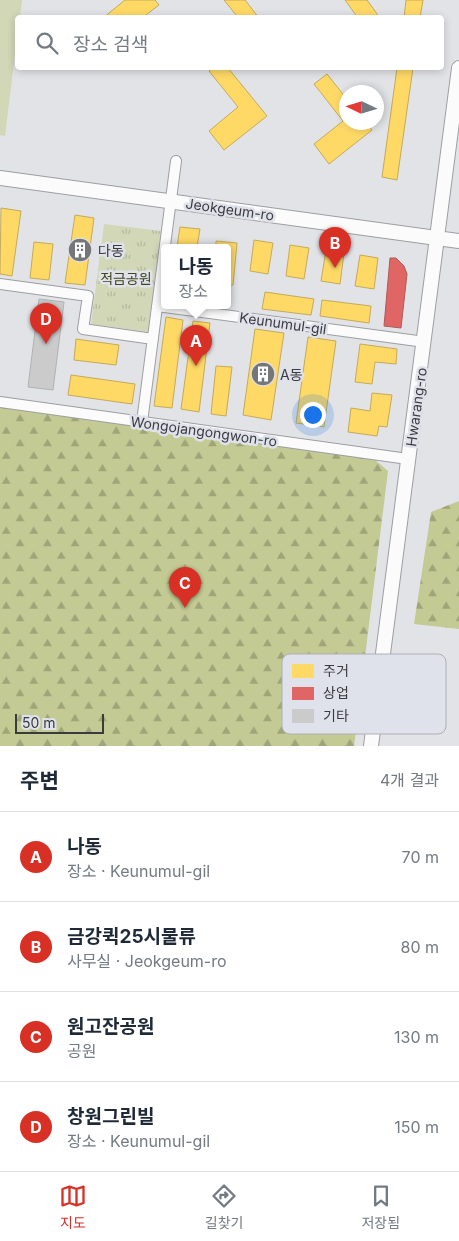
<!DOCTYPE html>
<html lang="ko">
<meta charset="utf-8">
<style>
:root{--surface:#fff;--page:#f2f2f3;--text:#1f2937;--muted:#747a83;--line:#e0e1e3;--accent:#d93025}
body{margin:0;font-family:Inter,"Noto Sans KR",sans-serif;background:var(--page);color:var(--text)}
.compass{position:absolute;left:339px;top:85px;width:45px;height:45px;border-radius:50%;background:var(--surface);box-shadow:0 2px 8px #0003;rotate:274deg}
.scale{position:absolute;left:15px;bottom:12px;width:89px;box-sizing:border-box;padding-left:5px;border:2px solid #3a3b3e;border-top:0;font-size:14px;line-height:18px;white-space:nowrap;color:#3a3b3e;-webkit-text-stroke:4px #dfe2ea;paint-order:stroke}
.you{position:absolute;left:312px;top:414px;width:18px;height:18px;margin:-12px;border:4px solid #fff;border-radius:50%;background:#1a73e8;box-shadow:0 0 0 8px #1a73e833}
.badge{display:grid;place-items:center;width:32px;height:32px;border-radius:50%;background:var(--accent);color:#fff;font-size:16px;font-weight:700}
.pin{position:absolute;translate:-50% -41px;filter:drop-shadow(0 1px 2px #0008)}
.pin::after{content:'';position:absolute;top:26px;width:18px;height:15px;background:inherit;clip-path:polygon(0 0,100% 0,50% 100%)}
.popup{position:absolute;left:161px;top:244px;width:70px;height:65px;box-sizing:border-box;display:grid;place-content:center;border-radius:5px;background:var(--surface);filter:drop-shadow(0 1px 4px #0005);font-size:16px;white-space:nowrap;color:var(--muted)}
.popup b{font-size:19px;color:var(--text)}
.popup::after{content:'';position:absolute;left:50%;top:100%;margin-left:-10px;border:10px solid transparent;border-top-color:var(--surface)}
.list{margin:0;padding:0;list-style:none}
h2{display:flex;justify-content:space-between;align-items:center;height:65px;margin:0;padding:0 20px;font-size:21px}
h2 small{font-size:16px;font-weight:400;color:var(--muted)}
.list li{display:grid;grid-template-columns:32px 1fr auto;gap:15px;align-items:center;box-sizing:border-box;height:90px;padding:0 20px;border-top:1px solid var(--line)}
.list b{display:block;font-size:19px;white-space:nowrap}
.list p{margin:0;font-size:16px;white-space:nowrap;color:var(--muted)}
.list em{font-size:16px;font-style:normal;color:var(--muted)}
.icon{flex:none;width:28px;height:28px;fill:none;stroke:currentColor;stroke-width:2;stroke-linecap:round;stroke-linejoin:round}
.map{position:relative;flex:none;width:459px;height:746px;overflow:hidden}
.search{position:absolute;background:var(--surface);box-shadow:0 2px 8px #0003;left:15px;right:15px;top:15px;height:55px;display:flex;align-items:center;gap:12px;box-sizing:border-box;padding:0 18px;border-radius:5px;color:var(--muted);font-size:19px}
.sheet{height:425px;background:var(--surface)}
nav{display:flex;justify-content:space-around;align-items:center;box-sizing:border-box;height:70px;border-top:1px solid var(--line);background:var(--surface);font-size:14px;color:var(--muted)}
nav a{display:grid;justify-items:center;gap:2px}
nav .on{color:var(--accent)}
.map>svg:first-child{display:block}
.grass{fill:url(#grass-tufts)}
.forest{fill:url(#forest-firs)}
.garden{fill:#d2d7b8}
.homes{fill:#ffd966;stroke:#c4aa5a}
.shops{fill:#e06666;stroke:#ae595a}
.building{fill:#cccbcc;stroke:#b2b1b3}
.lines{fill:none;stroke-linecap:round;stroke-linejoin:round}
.street-casing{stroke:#9d9ea1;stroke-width:12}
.secondary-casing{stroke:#9d9ea1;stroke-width:16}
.street{stroke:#fbfbfb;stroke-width:10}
.secondary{stroke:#fbfbfb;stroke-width:14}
.labels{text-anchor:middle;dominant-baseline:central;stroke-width:5;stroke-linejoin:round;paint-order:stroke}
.street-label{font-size:14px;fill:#3a3b3e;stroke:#dfe2ea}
.poi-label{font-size:14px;fill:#3a3b3e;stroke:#dfe2ea;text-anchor:start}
.park-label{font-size:14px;fill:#41461b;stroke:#dfe2ea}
.key{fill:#dfe2ea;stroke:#aeb0b6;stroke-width:1}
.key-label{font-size:14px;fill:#3a3b3e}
</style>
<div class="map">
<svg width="459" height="746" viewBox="0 0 459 746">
<defs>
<pattern id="grass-tufts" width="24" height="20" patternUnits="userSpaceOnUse" patternTransform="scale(1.25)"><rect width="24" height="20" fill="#d2d7b8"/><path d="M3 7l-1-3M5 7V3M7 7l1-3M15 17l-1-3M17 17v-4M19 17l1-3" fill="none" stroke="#b5b99f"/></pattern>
<pattern id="forest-firs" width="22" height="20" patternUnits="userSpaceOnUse" patternTransform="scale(1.25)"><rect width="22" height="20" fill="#c4ca93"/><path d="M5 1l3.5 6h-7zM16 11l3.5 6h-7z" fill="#a0a579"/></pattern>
</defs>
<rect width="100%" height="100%" fill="#e2e3e7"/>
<path class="grass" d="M104,224L161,231L148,332L91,324Z"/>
<path class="forest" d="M0,406L374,459L388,471L354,746H0Z
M459,501V629L414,624L431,512Z"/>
<path class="garden" d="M0,0H22L20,17L18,18L17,38L5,136L0,135Z"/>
<path class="homes" d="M125,0H155L159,5L142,18H103Z
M224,0H245L259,18H232L236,15Z
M345,0H367L380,18H358Z
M406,0H423L420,18H404Z
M213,68H228L267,116L224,150L209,131L238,107L209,71Z
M397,68H413L397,180L382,177Z
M327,74L346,98V122H366L372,130L329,164L314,144L343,121L314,84Z
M1,208L21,211L12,276L0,274Z
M75,215L94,218L85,285L65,283Z
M180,227L200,229L197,247H177Z
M254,240L273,243L268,274L250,271Z
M216,241L237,243L233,285H227V247H216Z
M34,242L53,244L49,280L30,278Z
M290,245L309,248L304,279L286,276Z
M326,250L344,253L340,284L321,281Z
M360,255L378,258L374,289L355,286Z
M265,292L314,299L311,315L262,309Z
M322,300L371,306L369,323L320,316Z
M166,317L183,320L172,408L154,406Z
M193,321L210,323L199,412L181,409Z
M255,329L284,333L271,420L243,415Z
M308,337L336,341L324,427L296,423Z
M76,339L119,345L116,365L74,360Z
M360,344L397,349L396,364L375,362L372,384L355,382Z
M216,366L232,367L226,416L211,414Z
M71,375L135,384L132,404L68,395Z
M372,393L392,395L387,427L379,426L377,436L348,432L351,408L370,411Z"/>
<path class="shops" d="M390,258H396L404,266L407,274L401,328L384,326Z"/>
<path class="building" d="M39,299L64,302L53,390L28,387Z"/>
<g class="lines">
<g class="street-casing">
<path id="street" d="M0,284L88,296L83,329L153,339
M157,306L425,342
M0,402L408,459
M142,422L176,161"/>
</g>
<g class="secondary-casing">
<path id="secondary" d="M0,178L459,241
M371,746L459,68"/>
</g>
<use href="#street" class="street"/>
<use href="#secondary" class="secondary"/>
</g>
<defs>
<g id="building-disc" transform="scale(1.25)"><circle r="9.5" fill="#757679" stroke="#dfe2ea"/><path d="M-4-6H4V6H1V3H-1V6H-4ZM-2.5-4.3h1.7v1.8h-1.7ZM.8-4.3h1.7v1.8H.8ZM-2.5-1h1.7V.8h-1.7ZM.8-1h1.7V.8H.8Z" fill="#fff"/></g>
</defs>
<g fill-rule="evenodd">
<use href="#building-disc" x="80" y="250"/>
<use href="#building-disc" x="263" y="374"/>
</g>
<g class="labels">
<g class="street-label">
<text transform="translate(230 209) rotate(8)">Jeokgeum-ro</text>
<text transform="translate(283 323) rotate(8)">Keunumul-gil</text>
<text transform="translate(416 407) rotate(-82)">Hwarang-ro</text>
<text transform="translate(204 431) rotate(8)">Wongojangongwon-ro</text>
</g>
<g class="poi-label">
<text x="98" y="250">다동</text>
<text x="280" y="374">A동</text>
</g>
<g class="park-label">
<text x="126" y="278">적금공원</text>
</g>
</g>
<rect x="282" y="654" width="164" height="80" rx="8" class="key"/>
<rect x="292" y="664" width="22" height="14" fill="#ffd966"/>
<rect x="292" y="687" width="22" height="13" fill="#e06666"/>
<rect x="292" y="709" width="22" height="14" fill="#cccbcc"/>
<g class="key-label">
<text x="323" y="676">주거</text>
<text x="323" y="698">상업</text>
<text x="323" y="721">기타</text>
</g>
</svg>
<svg class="compass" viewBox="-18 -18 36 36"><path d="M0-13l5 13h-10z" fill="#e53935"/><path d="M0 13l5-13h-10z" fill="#747a83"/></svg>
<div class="scale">50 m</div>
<div class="you"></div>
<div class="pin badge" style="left:196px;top:366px">A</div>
<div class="popup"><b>나동</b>장소</div>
<div class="pin badge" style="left:335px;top:268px">B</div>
<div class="pin badge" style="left:185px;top:608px">C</div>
<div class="pin badge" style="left:46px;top:344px">D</div>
<div class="search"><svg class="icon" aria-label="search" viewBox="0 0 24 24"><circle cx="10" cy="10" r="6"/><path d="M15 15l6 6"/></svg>장소 검색</div>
</div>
<section class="sheet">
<h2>주변<small>4개 결과</small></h2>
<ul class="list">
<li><span class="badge">A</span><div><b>나동</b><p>장소 · Keunumul-gil</p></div><em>70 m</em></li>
<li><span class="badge">B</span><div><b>금강퀵25시물류</b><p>사무실 · Jeokgeum-ro</p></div><em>80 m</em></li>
<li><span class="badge">C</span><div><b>원고잔공원</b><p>공원</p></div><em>130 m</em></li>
<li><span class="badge">D</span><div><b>창원그린빌</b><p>장소 · Keunumul-gil</p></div><em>150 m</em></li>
</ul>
</section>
<nav>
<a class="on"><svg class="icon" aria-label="map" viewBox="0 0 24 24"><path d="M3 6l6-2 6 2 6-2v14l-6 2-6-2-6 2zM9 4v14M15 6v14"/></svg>지도</a>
<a><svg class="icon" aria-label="directions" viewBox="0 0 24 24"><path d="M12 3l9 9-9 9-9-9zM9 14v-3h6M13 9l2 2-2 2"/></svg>길찾기</a>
<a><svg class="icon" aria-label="saved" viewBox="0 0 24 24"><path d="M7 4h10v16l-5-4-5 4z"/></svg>저장됨</a>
</nav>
